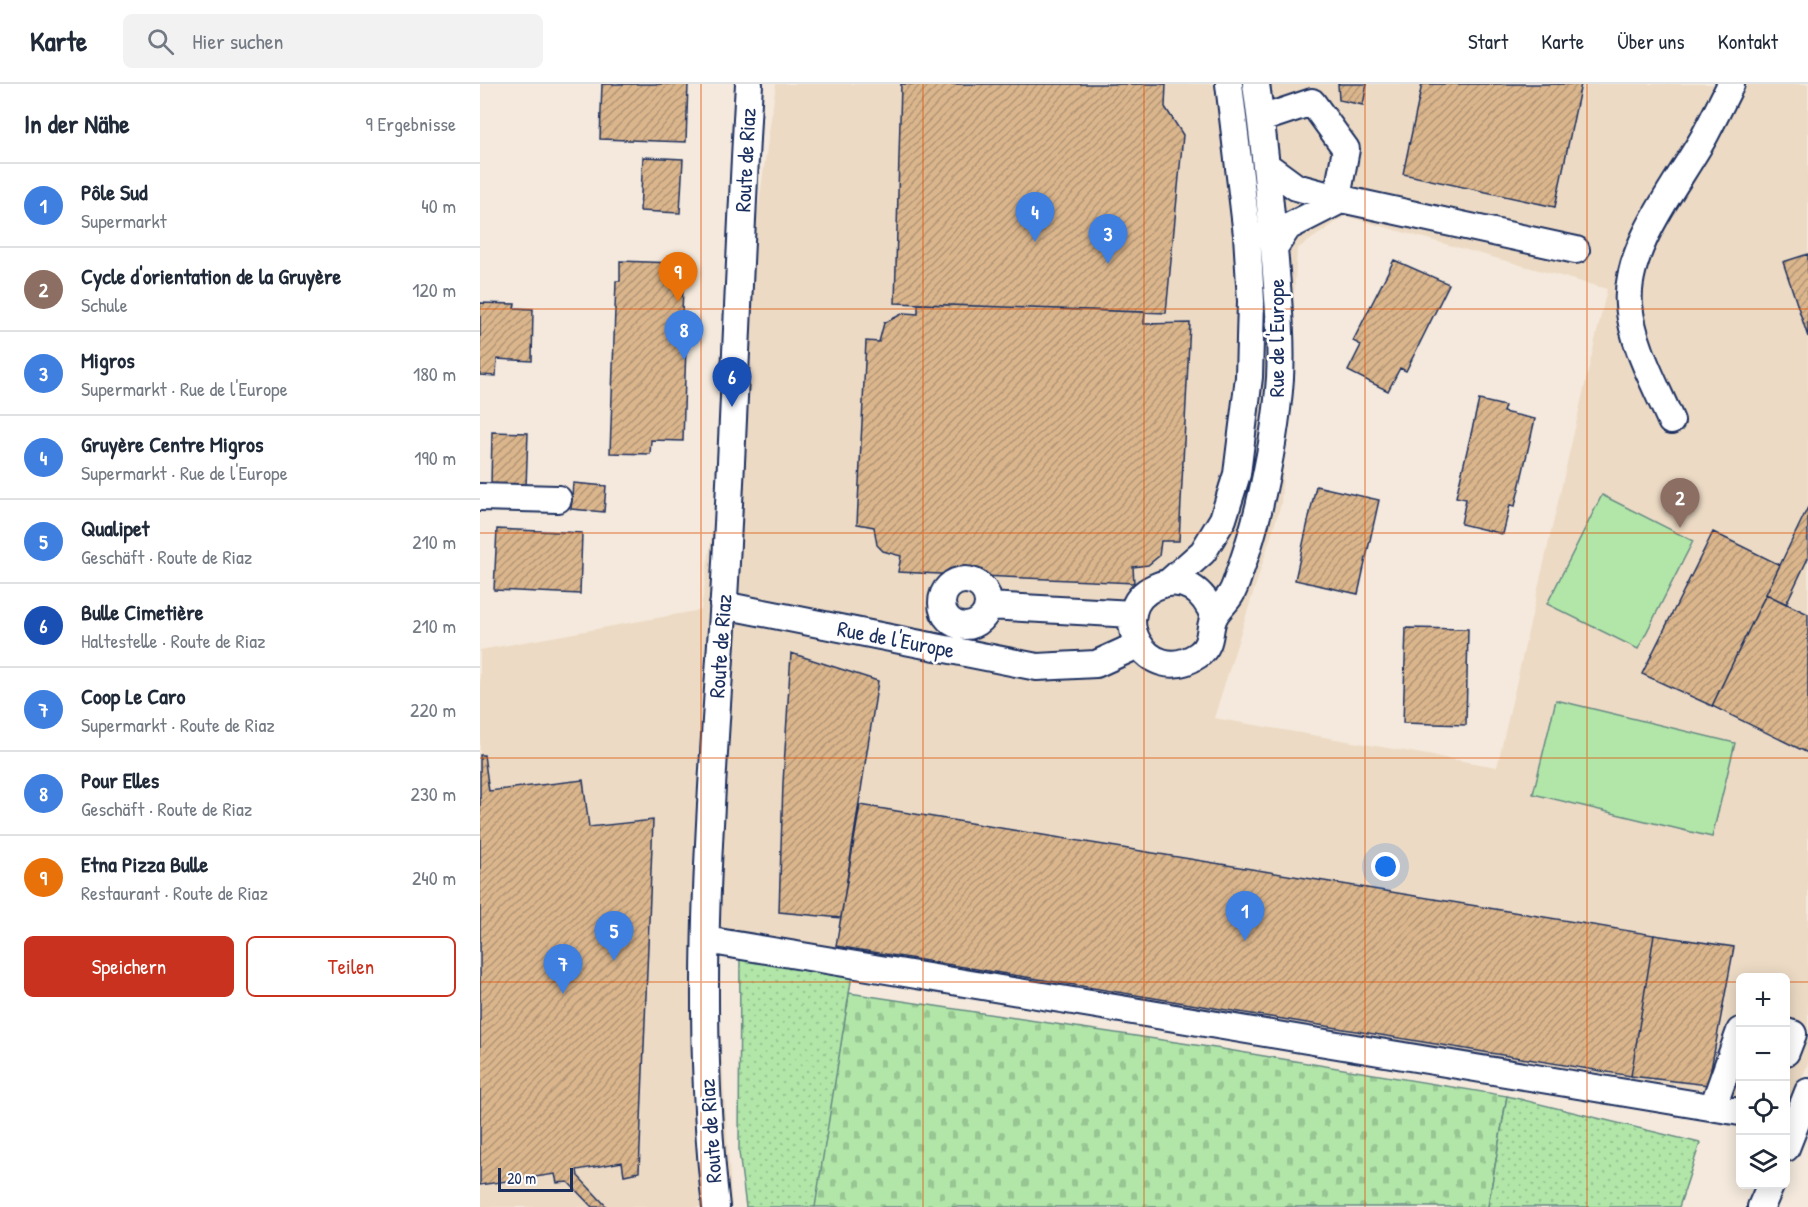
<!DOCTYPE html>
<html lang="de">
<meta charset="utf-8">
<style>
:root{--surface:#fff;--page:#f2f2f3;--text:#1f2937;--muted:#747a83;--line:#e0e1e3;--accent:#c8321e}
body{margin:0;font-family:"Patrick Hand",sans-serif;background:var(--page);color:var(--text)}
.controls{position:absolute;right:18px;bottom:18px;display:grid;overflow:hidden;border-radius:9px;box-shadow:0 3px 15px #0003}
.controls button{width:54px;height:54px;display:grid;place-items:center;padding:0;border:0;border-bottom:2px solid var(--line);background:var(--surface);color:var(--text);font:30px sans-serif}
.scale{position:absolute;left:18px;bottom:15px;width:75px;box-sizing:border-box;padding-left:6px;border:3px solid #1b2f5e;border-top:0;font-size:16px;line-height:21px;white-space:nowrap;color:#1b2f5e;-webkit-text-stroke:4px #fff;paint-order:stroke}
.you{position:absolute;left:906px;top:783px;width:21px;height:21px;margin:-15px;border:4px solid #fff;border-radius:50%;background:#1a73e8;box-shadow:0 0 0 9px #1a73e833}
.badge{display:grid;place-items:center;width:39px;height:39px;border-radius:50%;background:var(--accent);color:#fff;font-size:20px;font-weight:700}
.pin{position:absolute;translate:-50% -50px;filter:drop-shadow(0 2px 3px #0008)}
.pin::after{content:'';position:absolute;top:32px;width:21px;height:18px;background:inherit;clip-path:polygon(0 0,100% 0,50% 100%)}
.list{margin:0;padding:0;list-style:none}
h2{display:flex;justify-content:space-between;align-items:center;height:78px;margin:0;padding:0 24px;font-size:26px}
h2 small{font-size:20px;font-weight:400;color:var(--muted)}
.list li{display:grid;grid-template-columns:39px 1fr auto;gap:18px;align-items:center;box-sizing:border-box;height:84px;padding:0 24px;border-top:2px solid var(--line)}
.list b{display:block;font-size:22px;white-space:nowrap}
.list p{margin:0;font-size:20px;white-space:nowrap;color:var(--muted)}
.list em{font-size:20px;font-style:normal;color:var(--muted)}
.actions{display:flex;gap:12px;padding:18px 24px}
.actions a{flex:1;padding:14px 0;border:2px solid var(--accent);border-radius:9px;text-align:center;font-size:21px;color:var(--accent)}
.actions .main{background:var(--accent);color:#fff}
.icon{flex:none;width:33px;height:33px;fill:none;stroke:currentColor;stroke-width:2;stroke-linecap:round;stroke-linejoin:round}
.map{position:relative;flex:none;width:1328px;height:1123px;overflow:hidden}
header{display:flex;align-items:center;gap:36px;box-sizing:border-box;height:84px;padding:0 30px;background:var(--surface);border-bottom:2px solid var(--line)}
header strong{font-size:28px}
nav{display:flex;gap:33px;margin-inline-start:auto;font-size:21px}
.search{width:420px;height:54px;background:var(--page);display:flex;align-items:center;gap:15px;box-sizing:border-box;padding:0 21px;border-radius:9px;color:var(--muted);font-size:22px}
main{display:flex}
aside{flex:1;background:var(--surface)}
.map>svg:first-child{display:block}
.built{fill:#ecdac4;fill-rule:evenodd}
.cemetery{fill:url(#cemetery-stones);stroke:#668a83;stroke-width:1.5}
.park{fill:url(#park-dots);stroke:#668a83;stroke-width:1.5}
.pitch{fill:#b2e6a8;stroke:#668a83;stroke-width:1.5}
.building{fill:url(#building-hatch);stroke:#1b2f5e;stroke-width:1.5}
.lines{fill:none;stroke-linecap:round;stroke-linejoin:round}
.minor-casing{stroke:#1b2f5e;stroke-width:30}
.minor{stroke:#fff;stroke-width:26}
.grid{fill:none;stroke:#de5710;stroke-width:1.5;stroke-opacity:0.55}
.labels{text-anchor:middle;dominant-baseline:central;stroke-width:5;stroke-linejoin:round;paint-order:stroke}
.street-label{font-size:22px;fill:#1b2f5e;stroke:#fff}
</style>
<header>
<strong>Karte</strong>
<div class="search"><svg class="icon" aria-label="search" viewBox="0 0 24 24"><circle cx="10" cy="10" r="6"/><path d="M15 15l6 6"/></svg>Hier suchen</div>
<nav><a>Start</a><a>Karte</a><a>Über uns</a><a>Kontakt</a></nav>
</header>
<main>
<aside>
<h2>In der Nähe<small>9 Ergebnisse</small></h2>
<ul class="list">
<li><span class="badge" style="background:#3f7fe0">1</span><div><b>Pôle Sud</b><p>Supermarkt</p></div><em>40 m</em></li>
<li><span class="badge" style="background:#8d6e63">2</span><div><b>Cycle d'orientation de la Gruyère</b><p>Schule</p></div><em>120 m</em></li>
<li><span class="badge" style="background:#3f7fe0">3</span><div><b>Migros</b><p>Supermarkt · Rue de l'Europe</p></div><em>180 m</em></li>
<li><span class="badge" style="background:#3f7fe0">4</span><div><b>Gruyère Centre Migros</b><p>Supermarkt · Rue de l'Europe</p></div><em>190 m</em></li>
<li><span class="badge" style="background:#3f7fe0">5</span><div><b>Qualipet</b><p>Geschäft · Route de Riaz</p></div><em>210 m</em></li>
<li><span class="badge" style="background:#1a4fb4">6</span><div><b>Bulle Cimetière</b><p>Haltestelle · Route de Riaz</p></div><em>210 m</em></li>
<li><span class="badge" style="background:#3f7fe0">7</span><div><b>Coop Le Caro</b><p>Supermarkt · Route de Riaz</p></div><em>220 m</em></li>
<li><span class="badge" style="background:#3f7fe0">8</span><div><b>Pour Elles</b><p>Geschäft · Route de Riaz</p></div><em>230 m</em></li>
<li><span class="badge" style="background:#e8710a">9</span><div><b>Etna Pizza Bulle</b><p>Restaurant · Route de Riaz</p></div><em>240 m</em></li>
</ul>
<div class="actions"><a class="main">Speichern</a><a>Teilen</a></div>
</aside>
<div class="map">
<svg width="1328" height="1123" viewBox="0 0 1328 1123">
<defs>
<pattern id="cemetery-stones" width="16" height="16" patternUnits="userSpaceOnUse" patternTransform="scale(1.5)"><rect width="16" height="16" fill="#b2e6a8"/><path d="M2 7V4a2 2 0 0 1 4 0v3zM10 15v-3a2 2 0 0 1 4 0v3z" fill="#98c693"/></pattern>
<pattern id="park-dots" width="8" height="8" patternUnits="userSpaceOnUse" patternTransform="scale(1.5)"><rect width="8" height="8" fill="#b2e6a8"/><path d="M2 2h.1M6 6h.1" fill="none" stroke="#98c693" stroke-width="1.8" stroke-linecap="round"/></pattern>
<pattern id="building-hatch" width="6" height="6" patternUnits="userSpaceOnUse" patternTransform="scale(1.5)"><rect width="6" height="6" fill="#dbb68c"/><path d="M-1 1l2-2M0 6l6-6M5 7l2-2" fill="none" stroke="#b19476"/></pattern>
</defs>
<rect width="100%" height="100%" fill="#f4e9dc"/>
<filter id="ink" filterUnits="userSpaceOnUse"><feTurbulence type="fractalNoise" baseFrequency=".0167" numOctaves="2"/><feDisplacementMap in="SourceGraphic" scale="12" xChannelSelector="R" yChannelSelector="G"/><feConvolveMatrix kernelMatrix="1 2 1 2 8 2 1 2 1" color-interpolation-filters="sRGB"/></filter>
<g filter="url(#ink)">
<path class="built" d="M296,0H1328V980L1306,1029V894H1260V1042L372,891L235,870L252,1123H0V566L221,526ZM865,132L1127,205L1017,683L734,634L801,420L817,165Z"/>
<path class="cemetery" d="M369,909L742,965L1027,1012L1008,1123H334Z"/>
<path class="park" d="M260,874L372,891L335,1123H266L259,1068Z
M1027,1012L1220,1059L1199,1123H1008Z"/>
<path class="pitch" d="M1122,411L1213,457L1158,565L1067,520Z
M1076,616L1255,659L1232,753L1053,710Z"/>
<path class="building" d="M122,0H208L206,58L120,55Z
M421,0H686L685,23L703,51L686,229L415,219Z
M858,0H887L883,21L859,16Z
M942,0H1101L1075,123L923,90Z
M163,73L203,75L200,129L160,127Z
M1328,170V253L1303,178Z
M914,176L969,200L926,287L920,284L908,307L868,287L881,261L873,257Z
M140,177L194,179L193,201H203L201,260L206,261L203,357L171,356L170,370L130,369L136,197H140Z
M0,219L35,220L34,224L53,225L52,277L17,275L16,292L0,291Z
M438,220L665,228L664,240L710,239L699,457H681L679,472L668,481L653,483L654,499L418,488L421,472L403,467L397,461L394,443L377,440L386,257L399,258L404,239L424,229L438,230Z
M999,316L1025,322L1023,328L1055,335L1035,422L1030,421L1023,450L981,440L986,415L976,413Z
M12,348L48,349L46,403L11,402Z
M93,399L126,402L124,428L91,425Z
M836,402L899,416L878,510L815,496Z
M1328,423V474L1306,520L1286,510Z
M17,445L102,449L100,510L14,506Z
M1233,448L1300,481L1232,622L1162,590Z
M1286,510L1328,530V669L1232,622Z
M926,544L988,545L986,641L923,639Z
M311,569L398,597L361,834L299,828L303,699Z
M0,671H4L9,707L103,696L109,743L173,736L159,1088L144,1091L142,1078L97,1086L98,1092L127,1123H112L88,1098L77,1099L75,1090L0,1101Z
M380,721L1174,851L1151,992L356,862Z
M1174,851L1254,863L1228,1001L1151,992Z"/>
<g class="lines">
<g class="minor-casing">
<path id="minor" d="M781,35L832,18L866,65L857,114
M786,81L816,103L857,114L1096,166
M794,164L808,143L863,115
M1191,337C1175,300 1153,262 1149,221C1144,165 1197,101 1224,53C1233,36 1242,18 1251,0
M0,413L78,415
M462 519a23 23 0 1 1 46 0a23 23 0 1 1-46 0Z
M689,498L723,468L743,435L757,390L769,293L771,217L767,151L749,0
M243,521L557,583L616,580L658,561
M508,522L653,530
M734,533C724,507 703,490 675,503C624,526 667,606 718,571C734,560 727,545 735,531C739,524 747,517 751,510C756,502 758,492 761,484C768,464 774,444 779,423C789,381 797,337 800,294C802,255 798,214 795,176C790,117 784,58 776,0
M226,856L1260,1028
M1306,948L1313,950L1306,968
M1233,1023L1260,947
M1306,1064L1328,1008
M236,1123C213,921 231,716 244,514C254,343 259,171 269,0
M1281,1123L1291,1100"/>
</g>
<use href="#minor" class="minor"/>
</g>
</g>
<path class="grid" d="M221,0V1123M443,0V1123M664,0V1123M885,0V1123M1107,0V1123M0,225H1328M0,449H1328M0,674H1328M0,898H1260M1306,898H1328"/>
<g class="labels">
<g class="street-label">
<text transform="translate(265 76) rotate(-87)">Route de Riaz</text>
<text transform="translate(796 254) rotate(-90)">Rue de l'Europe</text>
<text transform="translate(416 555) rotate(11)">Rue de l'Europe</text>
<text transform="translate(240 562) rotate(-86)">Route de Riaz</text>
<text transform="translate(230 1047) rotate(-94)">Route de Riaz</text>
</g>
</g>
</svg>
<div class="controls">
<button>+</button>
<button>−</button>
<button><svg class="icon" aria-label="locate" viewBox="0 0 24 24"><circle cx="12" cy="12" r="6"/><path d="M12 2v4M12 18v4M2 12h4M18 12h4"/></svg></button>
<button><svg class="icon" aria-label="layers" viewBox="0 0 24 24"><path d="M12 4l9 5-9 5-9-5zM3 14l9 5 9-5"/></svg></button>
</div>
<div class="scale">20 m</div>
<div class="you"></div>
<div class="pin badge" style="left:765px;top:857px;background:#3f7fe0">1</div>
<div class="pin badge" style="left:1200px;top:444px;background:#8d6e63">2</div>
<div class="pin badge" style="left:628px;top:180px;background:#3f7fe0">3</div>
<div class="pin badge" style="left:555px;top:158px;background:#3f7fe0">4</div>
<div class="pin badge" style="left:134px;top:877px;background:#3f7fe0">5</div>
<div class="pin badge" style="left:252px;top:323px;background:#1a4fb4">6</div>
<div class="pin badge" style="left:83px;top:910px;background:#3f7fe0">7</div>
<div class="pin badge" style="left:204px;top:276px;background:#3f7fe0">8</div>
<div class="pin badge" style="left:198px;top:218px;background:#e8710a">9</div>
</div>
</main>
